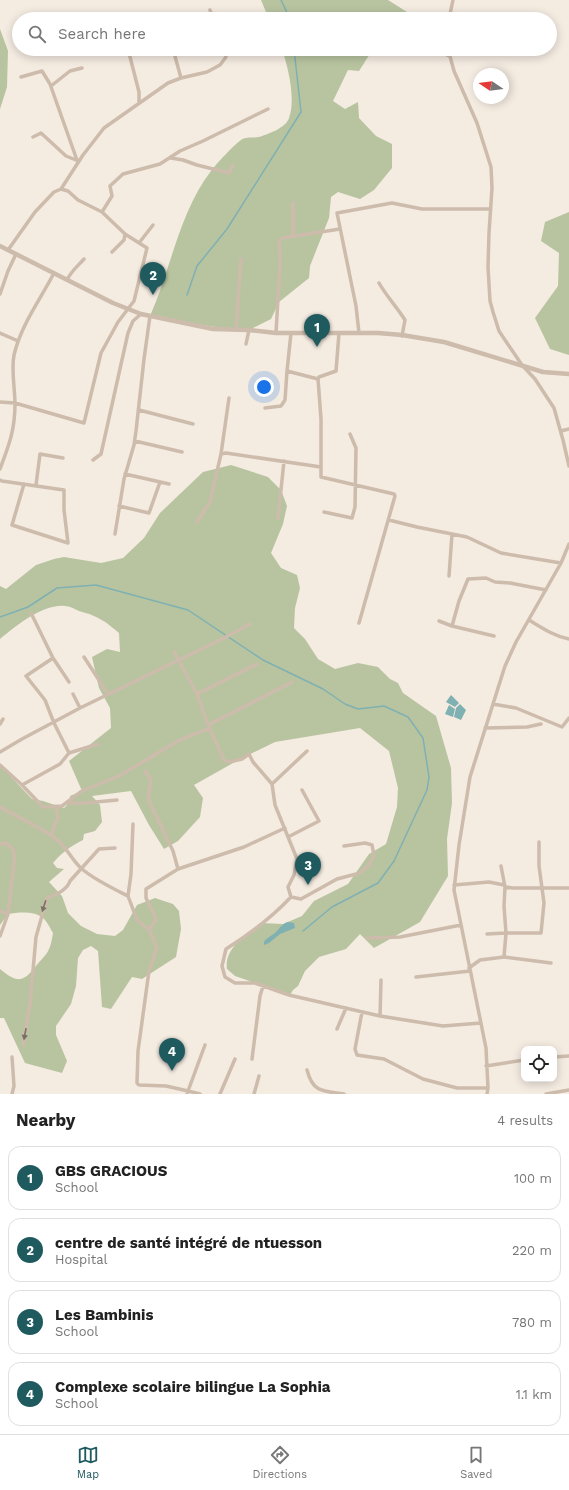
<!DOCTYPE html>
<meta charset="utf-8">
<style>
:root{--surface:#fff;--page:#f2f2f2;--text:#222;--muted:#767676;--line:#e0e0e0;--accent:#1f5a5e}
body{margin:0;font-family:"Work Sans",sans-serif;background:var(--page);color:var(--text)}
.controls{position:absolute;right:12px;bottom:12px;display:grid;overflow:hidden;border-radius:8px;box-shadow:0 2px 10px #0003}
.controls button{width:36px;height:36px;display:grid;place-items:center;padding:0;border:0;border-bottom:1px solid var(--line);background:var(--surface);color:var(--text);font:20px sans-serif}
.compass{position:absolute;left:473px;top:68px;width:36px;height:36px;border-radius:50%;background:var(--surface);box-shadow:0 2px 10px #0003;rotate:283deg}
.you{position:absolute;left:264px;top:387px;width:14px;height:14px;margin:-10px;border:3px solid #fff;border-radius:50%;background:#1a73e8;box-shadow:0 0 0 6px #1a73e833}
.badge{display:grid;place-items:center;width:26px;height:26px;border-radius:50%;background:var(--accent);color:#fff;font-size:13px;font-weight:700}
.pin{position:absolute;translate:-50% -33px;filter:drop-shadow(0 1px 2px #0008)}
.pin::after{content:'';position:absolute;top:21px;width:14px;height:12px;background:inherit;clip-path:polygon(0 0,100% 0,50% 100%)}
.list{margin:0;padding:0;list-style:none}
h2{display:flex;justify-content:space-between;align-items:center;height:52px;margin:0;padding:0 16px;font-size:17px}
h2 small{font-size:13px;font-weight:400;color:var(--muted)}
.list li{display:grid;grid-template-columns:26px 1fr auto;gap:12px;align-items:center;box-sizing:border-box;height:64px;margin:0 8px 8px;padding:0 8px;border:1px solid var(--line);border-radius:12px}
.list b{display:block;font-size:15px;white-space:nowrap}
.list p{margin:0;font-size:13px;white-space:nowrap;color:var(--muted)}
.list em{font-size:13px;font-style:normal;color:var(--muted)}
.icon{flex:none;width:22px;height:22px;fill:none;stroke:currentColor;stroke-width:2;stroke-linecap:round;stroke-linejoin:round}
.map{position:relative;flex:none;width:569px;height:1094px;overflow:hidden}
.search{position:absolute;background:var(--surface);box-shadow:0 2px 10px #0003;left:12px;right:12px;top:12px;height:44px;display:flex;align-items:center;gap:10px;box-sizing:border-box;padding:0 14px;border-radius:22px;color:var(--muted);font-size:15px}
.sheet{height:340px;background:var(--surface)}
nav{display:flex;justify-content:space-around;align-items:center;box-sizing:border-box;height:56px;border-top:1px solid var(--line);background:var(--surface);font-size:11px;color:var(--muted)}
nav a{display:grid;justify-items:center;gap:2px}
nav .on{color:var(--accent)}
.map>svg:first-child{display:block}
.green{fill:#b8c4a0}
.water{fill:#7fb0b2}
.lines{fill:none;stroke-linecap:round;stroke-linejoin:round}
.stream{stroke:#7fb0b2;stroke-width:1.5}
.minor{stroke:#cdbbac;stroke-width:3.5}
.tertiary{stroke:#cdbbac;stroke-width:4.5}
.oneway{fill:#7d6f65}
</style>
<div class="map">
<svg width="569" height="1094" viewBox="0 0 569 1094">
<rect width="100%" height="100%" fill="#f4ebe1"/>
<path class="green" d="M261,0H388L407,12L414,19L402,18L400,19H269Z
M0,29L8,51L7,87L0,109Z
M282,49H373L359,71L348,70L333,101L345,109L358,102L359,118L376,136L392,144V168L374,190L360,199L338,192L331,197L329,218L310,266L309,278L279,302L271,319L249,330L227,329L150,316C171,269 179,213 211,171C216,164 235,144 241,140C245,137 253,138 259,137C268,134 286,128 289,118C296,99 288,67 282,49Z
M569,212V355L550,349L535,318L558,286L559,253L541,241L545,222Z
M231,465L268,477L281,490L287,506L283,524L271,553L281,568L297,575L300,588L295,608L294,628L305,639L318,659L335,669L358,663L378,667L390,679L398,683L403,693L436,716L451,768L452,803L447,839L448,876L420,922L374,948L360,934L346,949L319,957L305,971L298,986L293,990L290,995L235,976L227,969C224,948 246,935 261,923L283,924L302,916L314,901L348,884L369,854L386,844L397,807L398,788L389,751L360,728L275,742L242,758L194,785L203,798L200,817L178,841L164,849L149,825L131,791L92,796L100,805L102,822L95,831L84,834L83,840C71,846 61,853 53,863L57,868L64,869L49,882L62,896L68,913L81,926L97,934L115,936L123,930L137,905L155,898L173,904L179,911L181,929L176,957L142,979L132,977L111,1009L102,1007L98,951L91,946L83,950L78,958L76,986L71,1004L56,1026V1035L67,1061L62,1073L25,1063L4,1018H0V969C17,983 23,983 36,966C48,952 50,952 53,933C50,928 47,921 42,917C33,911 19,912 8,914L0,925V765L32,799L43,801L64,808L69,803L70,796L82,791L69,761L111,728L110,708L99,688L92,657L107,649L120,652L119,633C105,621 98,616 79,611C75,609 69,606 65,606C42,604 16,626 0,639V586L6,589L36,565L54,559L64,557L101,563L123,558L144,538L160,513L203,472Z"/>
<path class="water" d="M451,695L459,703L455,707L446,702Z
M460,704L466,710L461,720L454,717L456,708Z
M449,705L455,709L453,717L445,714Z
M288,922L294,923L295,928L280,934L269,943L264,945V942C267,937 272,936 276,932C280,928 282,924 288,922Z"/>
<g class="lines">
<path class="stream" d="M281,0L290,19
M187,295L197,266L227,229L301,112L294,49
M0,617L28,607L57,588L96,585L188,610L263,660L323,689L345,704L358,709L384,706L408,717L423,738L429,777L427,790L394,861L378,883L332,907L303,931"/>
<path class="minor" d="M210,10L213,19
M449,19L453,0
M128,49L139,92V103
M173,49L181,78
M435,49L449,56
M448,49L454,71L477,123L491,167L492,188L489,233L488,267L490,301L493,312L499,331L503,337L522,365L535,379L554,408L563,440L569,466
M21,77L42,71L50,84L78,163
M51,86L70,71L82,68
M33,137L41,133L66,156L76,160
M171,158L183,160L197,165L229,173L233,165
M102,212L112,196L110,186L123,174L160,164L180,151L203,141L268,109
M293,236V203
M139,243L153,225
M8,250L35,212L54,192L61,189L83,155L104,128L168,83L181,78L207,72L220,65L226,57L223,49
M112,252L124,240L125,234
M67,280C72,270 77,267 84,259
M379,283C387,297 397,307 405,320L402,336
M0,294L8,271L16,254
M236,330L241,259
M0,333L18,341
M276,333L280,264L279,241L282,238L340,229
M291,333L287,371L318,379
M339,333L336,371L319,377L318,379L321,419V477L394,494L395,496L359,623
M359,333L356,306L337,213L392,203L422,209H490
M246,344L249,330
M0,402L15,403L84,423L101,353L118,322L134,301L147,248L125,234L102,212L78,200L68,191L61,189
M265,408L281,406L285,400L287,371
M139,410L193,424
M561,431L569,429
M135,441L182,452
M221,454L229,398
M93,460L101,454L128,333L133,321L141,314
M0,469C9,445 15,430 15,404C15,389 11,370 14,355C21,325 40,300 54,273
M125,474L169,484
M0,480L2,481C23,484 44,487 64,490V510L68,543L12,525L24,484
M36,485L40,454L63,458
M119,506L149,513L160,482
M324,512L352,518L355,507L356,448L350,434
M278,518L284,461
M389,520L417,527L467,537L501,553L561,563
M197,522L210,502L221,454L226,453L321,467
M115,534L124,479L134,445L136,431L144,359L150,316
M449,576L452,534
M31,613L53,658L69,682
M529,620C542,628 554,636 569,639
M439,621L452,626L494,636
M452,626L459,601L468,579L486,578L495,582L510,583L546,590
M174,652L197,694L208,725L224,760L229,762L242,759L249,754L253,762L272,784L275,805L297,859L294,875L288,887L291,897L301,899L337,879L360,873L369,865L374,855L372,845L365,843L344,846
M84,657L108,694
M53,658L26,676L45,700L54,723L69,753
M197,694L257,664
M493,704L516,708L562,727L569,718
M80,708L226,637L250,624
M0,724L3,719
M208,725L292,682
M485,728L527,727L541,724
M0,752L22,739L80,708L73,694
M0,765L22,785L43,807L62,806L82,791L119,776L178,741L210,728
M145,771L151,780L148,799L173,851L178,869
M272,784L307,751
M22,785L60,764L69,753L98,744
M67,803H85L117,800
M0,807C19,818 39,826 56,839C67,847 72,861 82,869C95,880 112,888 128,896L137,920L149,930L157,947L149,971L138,1051L137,1083L139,1085L166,1086L188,1091L205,1045
M51,835L58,817L56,807
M288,837L319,821L302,790
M0,844L6,843L13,849L15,855L8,914L0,936
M501,866L505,887L513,888H569
M454,885L489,882L504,885
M128,896L131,874L133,824
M291,897C272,917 250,934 226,949L222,966L225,977L235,983H255L289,995L380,1016
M0,911L8,914
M149,930L156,919L146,898V889L178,869L244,847L285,828
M487,934L506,933H541L544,903L539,866V842
M367,938L400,937L461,925
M504,957L506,933L504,906L505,887
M469,968L480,960L504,957L551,963
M416,977L470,971
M381,980L380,1016L443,1026L481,1023
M362,1012L355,1049L357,1055L384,1059L423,1079L457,1088H488
M337,1029L346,1008
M23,1045L30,1004L36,937L47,898C56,895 67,890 70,881L99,849L115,848
M12,1057L14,1086L12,1094
M554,1057L569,1056
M252,1059L260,996L263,986
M486,1066L524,1060
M307,1070C313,1093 323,1091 344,1094
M187,1094L188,1091L200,1094
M220,1094L235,1059
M254,1094L259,1076
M487,1094L488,1088L486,1048L454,890L459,845L470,777L505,666L516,642L561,563L569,544
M546,1094L569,1090"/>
<path class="tertiary" d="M0,246L113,303L141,314L213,329L249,330L276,333H378L402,335L444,342L543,372L569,374"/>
</g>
<defs><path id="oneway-solid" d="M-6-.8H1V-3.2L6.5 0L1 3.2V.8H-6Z"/></defs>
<g class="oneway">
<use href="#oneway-solid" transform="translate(44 906) rotate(108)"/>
<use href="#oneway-solid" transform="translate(25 1034) rotate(100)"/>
</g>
</svg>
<div class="controls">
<button><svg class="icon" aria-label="locate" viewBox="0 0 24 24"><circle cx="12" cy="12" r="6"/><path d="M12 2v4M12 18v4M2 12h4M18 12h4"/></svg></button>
</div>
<svg class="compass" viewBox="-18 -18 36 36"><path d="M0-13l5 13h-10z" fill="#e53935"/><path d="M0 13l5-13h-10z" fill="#767676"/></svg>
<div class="you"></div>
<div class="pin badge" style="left:317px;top:347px">1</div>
<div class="pin badge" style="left:153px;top:295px">2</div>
<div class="pin badge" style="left:308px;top:885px">3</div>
<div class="pin badge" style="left:172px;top:1071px">4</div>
<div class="search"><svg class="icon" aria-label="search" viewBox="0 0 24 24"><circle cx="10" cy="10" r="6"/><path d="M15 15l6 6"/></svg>Search here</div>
</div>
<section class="sheet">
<h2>Nearby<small>4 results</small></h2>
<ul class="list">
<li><span class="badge">1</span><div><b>GBS GRACIOUS</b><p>School</p></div><em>100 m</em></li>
<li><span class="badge">2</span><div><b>centre de santé intégré de ntuesson</b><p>Hospital</p></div><em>220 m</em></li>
<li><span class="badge">3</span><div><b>Les Bambinis</b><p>School</p></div><em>780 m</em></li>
<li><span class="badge">4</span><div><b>Complexe scolaire bilingue La Sophia</b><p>School</p></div><em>1.1 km</em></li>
</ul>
</section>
<nav>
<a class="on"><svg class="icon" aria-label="map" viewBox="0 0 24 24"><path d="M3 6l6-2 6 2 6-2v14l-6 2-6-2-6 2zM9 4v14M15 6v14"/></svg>Map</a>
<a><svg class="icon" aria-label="directions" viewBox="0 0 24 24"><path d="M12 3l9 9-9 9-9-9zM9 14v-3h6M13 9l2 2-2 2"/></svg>Directions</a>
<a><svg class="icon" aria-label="saved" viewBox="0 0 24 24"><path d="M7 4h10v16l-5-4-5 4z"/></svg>Saved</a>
</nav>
